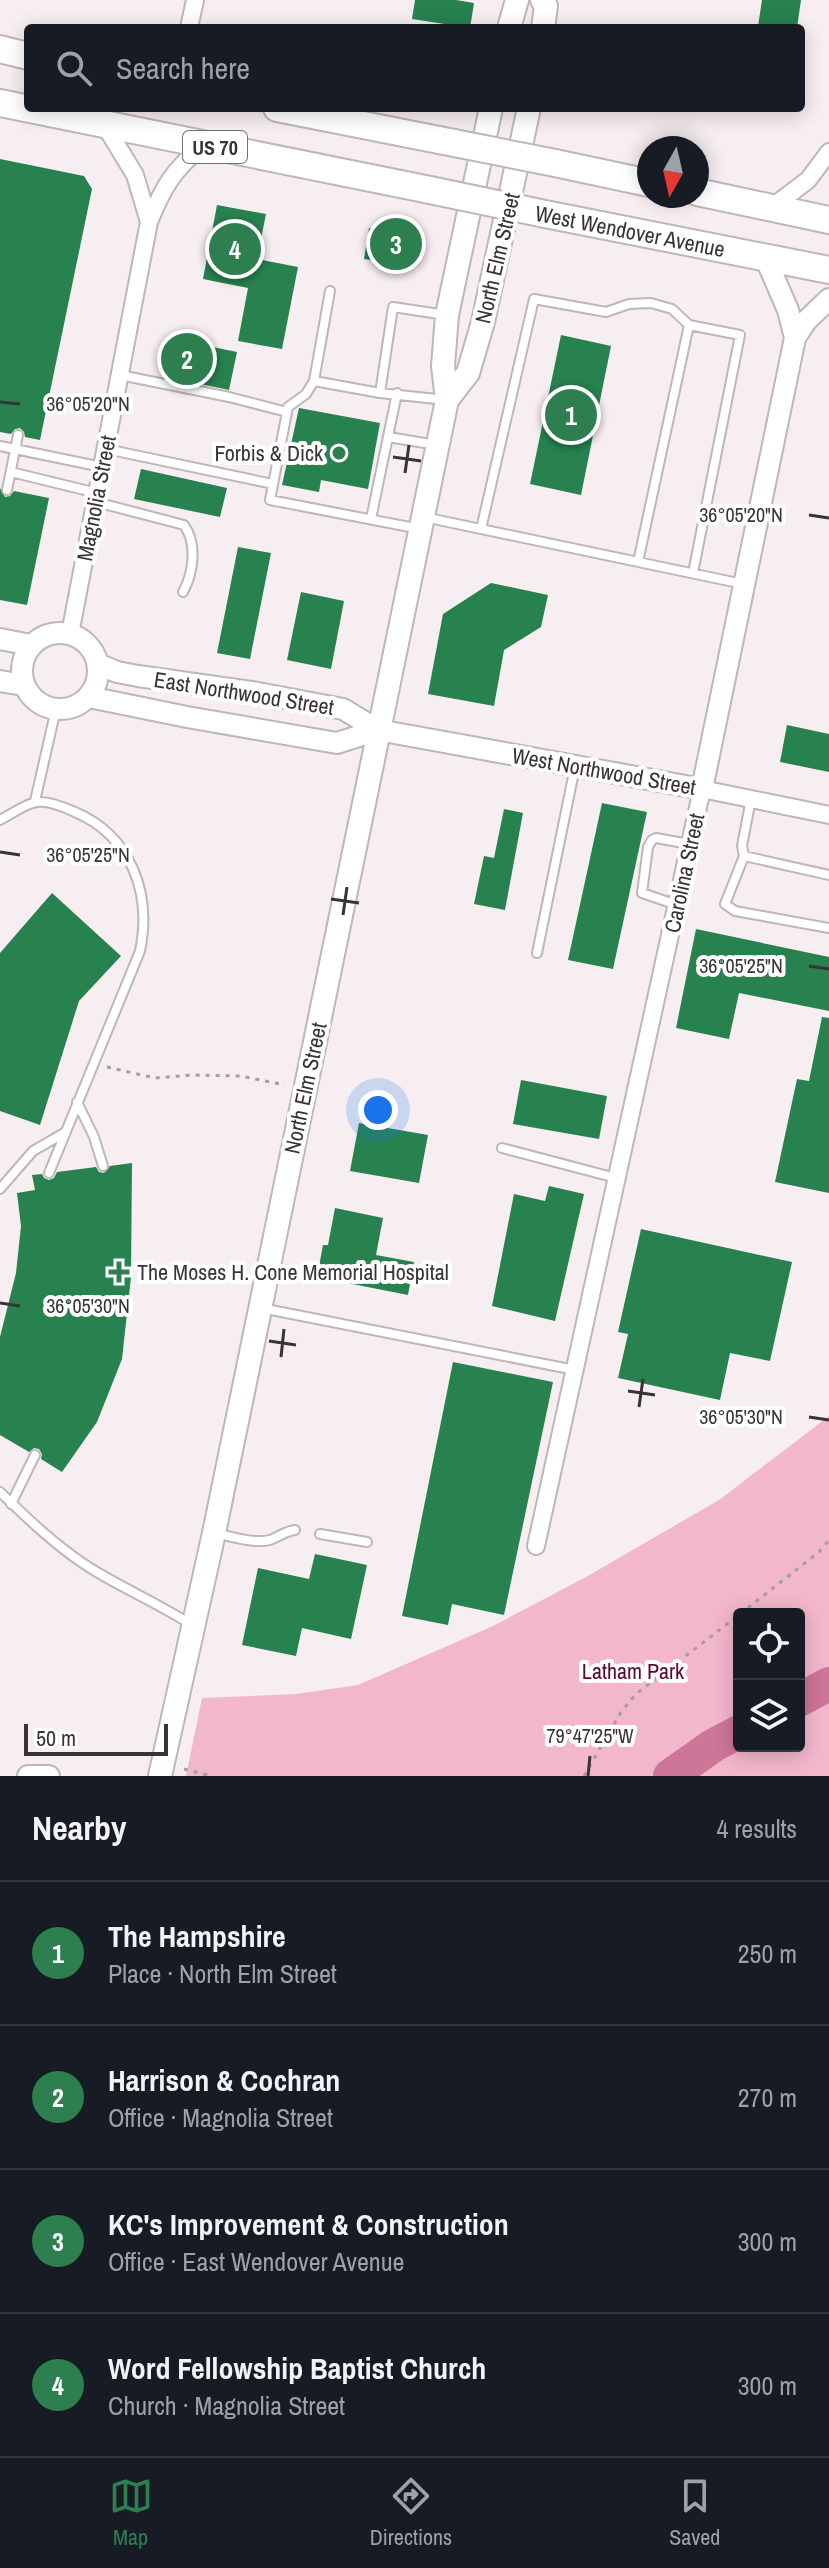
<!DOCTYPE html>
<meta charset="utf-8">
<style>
:root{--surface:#171b24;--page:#242831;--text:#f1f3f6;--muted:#9ea1a6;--line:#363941;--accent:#2d7f50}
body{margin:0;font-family:"Archivo Narrow",sans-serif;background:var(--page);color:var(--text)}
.controls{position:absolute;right:24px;bottom:24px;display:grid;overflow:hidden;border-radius:8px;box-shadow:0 4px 20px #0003}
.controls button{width:72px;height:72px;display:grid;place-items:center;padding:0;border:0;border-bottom:2px solid var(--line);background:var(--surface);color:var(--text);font:40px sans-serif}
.compass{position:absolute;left:637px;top:136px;width:72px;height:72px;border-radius:50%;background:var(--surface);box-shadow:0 4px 20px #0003;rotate:188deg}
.scale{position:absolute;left:24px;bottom:20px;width:144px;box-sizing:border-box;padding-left:8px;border:4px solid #383435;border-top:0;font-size:22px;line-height:28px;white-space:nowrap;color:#383435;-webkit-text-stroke:6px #fff;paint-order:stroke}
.you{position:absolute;left:378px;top:1110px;width:28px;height:28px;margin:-20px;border:6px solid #fff;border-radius:50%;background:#1a73e8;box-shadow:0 0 0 12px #1a73e833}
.badge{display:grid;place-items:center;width:52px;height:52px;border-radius:50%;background:var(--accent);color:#fff;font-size:26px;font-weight:700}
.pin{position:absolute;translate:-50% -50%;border:4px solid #fff;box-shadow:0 2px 8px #0006}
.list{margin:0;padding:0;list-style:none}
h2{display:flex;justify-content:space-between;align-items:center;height:104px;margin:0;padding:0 32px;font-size:34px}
h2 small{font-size:26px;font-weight:400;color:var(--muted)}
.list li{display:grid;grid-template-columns:52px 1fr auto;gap:24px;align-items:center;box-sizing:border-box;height:144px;padding:0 32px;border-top:2px solid var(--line)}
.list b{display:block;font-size:30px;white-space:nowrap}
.list p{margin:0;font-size:26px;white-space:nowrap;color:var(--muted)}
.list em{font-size:26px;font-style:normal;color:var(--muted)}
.icon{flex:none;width:44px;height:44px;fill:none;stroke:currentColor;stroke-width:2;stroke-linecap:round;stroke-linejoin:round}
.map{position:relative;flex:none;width:829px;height:1776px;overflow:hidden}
.search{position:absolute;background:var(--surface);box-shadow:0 4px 20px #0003;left:24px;right:24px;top:24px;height:88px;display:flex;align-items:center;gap:20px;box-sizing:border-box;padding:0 28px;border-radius:8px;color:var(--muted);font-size:30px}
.sheet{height:680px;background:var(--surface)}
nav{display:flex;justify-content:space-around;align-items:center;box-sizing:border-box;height:112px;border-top:2px solid var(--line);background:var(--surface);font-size:22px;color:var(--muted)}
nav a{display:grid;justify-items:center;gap:4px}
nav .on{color:var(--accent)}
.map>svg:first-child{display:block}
.green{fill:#f3b7cc;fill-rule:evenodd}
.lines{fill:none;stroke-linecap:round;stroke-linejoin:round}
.river{stroke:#cd7697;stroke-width:34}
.building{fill:#278250}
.service-casing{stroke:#beb6b8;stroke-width:12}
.minor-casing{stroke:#beb6b8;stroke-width:20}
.tertiary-casing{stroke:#beb6b8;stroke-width:24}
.secondary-casing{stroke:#beb6b8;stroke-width:26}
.trunk-casing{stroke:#beb6b8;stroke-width:30}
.path{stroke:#a59ea0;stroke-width:3;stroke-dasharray:4 6;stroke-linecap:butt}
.service{stroke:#fff;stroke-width:8}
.minor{stroke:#fff;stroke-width:16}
.tertiary{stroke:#fff;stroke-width:20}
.secondary{stroke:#fff;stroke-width:22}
.trunk{stroke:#fff;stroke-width:26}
.trunk-bridge-casing{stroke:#beb6b8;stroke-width:30;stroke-linecap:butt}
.trunk-bridge{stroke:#fff;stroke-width:26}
.ticks{fill:none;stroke:#383435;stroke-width:3}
.poi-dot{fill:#2d7f50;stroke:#fff;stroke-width:3}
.labels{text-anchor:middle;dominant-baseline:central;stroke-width:8;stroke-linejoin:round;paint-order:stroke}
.shield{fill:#fff;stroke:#747172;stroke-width:2}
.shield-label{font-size:20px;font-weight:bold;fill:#383435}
.street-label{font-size:22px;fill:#383435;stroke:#fff}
.poi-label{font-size:22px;fill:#383435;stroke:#fff;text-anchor:end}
.park-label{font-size:22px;fill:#590832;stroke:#fff}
.ticks-label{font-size:20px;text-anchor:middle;fill:#383435;stroke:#fff;stroke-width:8;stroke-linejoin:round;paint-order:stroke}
</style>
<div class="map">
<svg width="829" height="1776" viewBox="0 0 829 1776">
<rect width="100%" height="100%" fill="#f7eef1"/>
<path class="green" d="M829,1416V1776H186L202,1698L296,1694L358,1685L493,1626L586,1577L719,1500ZM739,1614H799V1746H739Z"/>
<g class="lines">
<path class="river" d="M799,1700L829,1684
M670,1776L714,1745L739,1732"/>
</g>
<path class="building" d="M415,0H456L474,3L470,28L412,19Z
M762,0H801L797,28L758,26Z
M0,159L84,176L92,189L40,440L25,437L24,432L20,428L15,429L11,434L0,432Z
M217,205L266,214L257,259L298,267L282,349L238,341L248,288L203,279Z
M369,228L418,235L414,266L364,259Z
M561,335L611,346L581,495L530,484Z
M174,339L237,352L229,390L167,377Z
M299,408L380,423L368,489L321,480L319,492L282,485Z
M141,469L227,488L220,517L134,499Z
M0,488L5,497L10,496L14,491L49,498L27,605L0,600Z
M238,547L271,553L250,659L217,653Z
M491,583L548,595L541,627L504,650L494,706L428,694L443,614Z
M301,592L344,601L331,669L287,660Z
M787,725L829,734V772L780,762Z
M602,803L647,812L613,969L568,960Z
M504,809L523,813L505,910L474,904L484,856L494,858Z
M52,893L121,956L79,1001L40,1125L0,1111V953Z
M696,929L829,957V1011L739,993L729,1039L676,1028Z
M822,1017L829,1018V1193L775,1182L797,1079L809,1081Z
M521,1080L607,1096L599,1139L513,1124Z
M359,1123L428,1135L419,1183L350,1171Z
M132,1163L131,1277L122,1359L97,1422L62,1472L41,1459L42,1454L39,1449L34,1448L29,1452L0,1435V1337L16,1273L21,1226L17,1193L35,1190L32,1175L42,1174L44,1178L49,1180L54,1178L57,1172L96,1167L99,1172L104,1173L110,1166Z
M549,1186L584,1194L555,1321L492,1306L514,1194L545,1201Z
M335,1208L383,1218L376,1255L414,1262L408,1295L317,1277L323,1245H328Z
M641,1229L792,1262L770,1361L730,1353L720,1400L618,1378L628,1334L618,1332Z
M453,1362L553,1382L504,1615L452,1604L448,1625L402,1616Z
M315,1554L367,1565L351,1639L302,1628L296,1656L242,1645L258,1568L309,1579Z"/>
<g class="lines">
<g class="service-casing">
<path id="service" d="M120,375L229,397L287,412
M314,381L330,291
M380,393L393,307L446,315
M388,437L437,445
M0,446L102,467
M106,449L273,484
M11,472L97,493
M7,490L18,435
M96,502L184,525C197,543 194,572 183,592
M424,517L743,584
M371,519L397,393
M420,529L270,500L288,407L306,394L314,381L380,393L446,400
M481,529L534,299L606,312L629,304L651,303L672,309L689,325
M638,562L689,325L740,335L693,573
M751,799L742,846L744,856L725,904L735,911L829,928
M35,801L56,709
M0,820C10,815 22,806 33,803C44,799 64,807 75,812C131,836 152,893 140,951L49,1173
M744,856L829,875
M677,905L642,893L648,847L652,840L656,838L689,844
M537,953L575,767
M77,1102L94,1137L103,1166
M502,1148L616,1178
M0,1189L33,1151L64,1133
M261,1308L575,1370
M0,1492C29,1520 60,1550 95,1571C127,1590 160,1605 192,1625
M11,1504L35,1455
M214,1533C231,1536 252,1544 270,1540C279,1537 285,1531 295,1530
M320,1534L367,1542"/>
</g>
<g class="minor-casing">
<path id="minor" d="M189,28L195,0
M104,124L135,175L149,222
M771,208L808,180L829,152
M70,634L149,222C164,185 173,171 203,145
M536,1546L702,789L829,815"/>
</g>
<g class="tertiary-casing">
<path id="tertiary" d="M765,257L788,310L795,338
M22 671a38 38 0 1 1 76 0a38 38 0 1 1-76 0Z
M0,639L31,645
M98,664L117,672L138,676L258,693L343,709L378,730L702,789L795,338L806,321L829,299
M0,681L24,685
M89,697L187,717L337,743L378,730
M28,1776H49"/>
</g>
<g class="secondary-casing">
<path id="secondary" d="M542,0L546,6L543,28
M509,28L517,0
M447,400L468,373L483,322L529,108
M160,1776L214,1533L447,400L443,366L447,315L491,108"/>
</g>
<g class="trunk-casing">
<path id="trunk" d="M0,49L28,56
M0,103L430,190
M277,108L439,140
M555,163L649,183
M697,192L829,220
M545,214L829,270"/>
</g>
<path class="path" d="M107,1067L155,1078L192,1075L241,1076L285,1085
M740,1614L819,1552L829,1540
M184,1769L211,1776
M584,1776L621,1712L636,1694L739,1615"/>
<use href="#service" class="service"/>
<use href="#minor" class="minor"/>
<use href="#tertiary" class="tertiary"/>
<use href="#secondary" class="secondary"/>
<use href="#trunk" class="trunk"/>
<g class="trunk-bridge-casing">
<path id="trunk-bridge" d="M439,140L555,163
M430,190L545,214"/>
</g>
<use href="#trunk-bridge" class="trunk-bridge"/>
</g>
<path class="ticks" d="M0,402L20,404M393,457L421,461M405,473L409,445M809,515L829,518M0,852L20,855M331,899L359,903M343,915L347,887M809,966L829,969M0,1303L20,1306M269,1341L296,1345M281,1357L284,1329M628,1391L655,1395M639,1407L643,1379M809,1417L829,1420M588,1776L590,1756"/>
<g class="poi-dot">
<circle cx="339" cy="453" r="8"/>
<path d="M115 1260h8v8h8v8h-8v8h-8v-8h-8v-8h8z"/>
</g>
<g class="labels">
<rect class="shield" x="183" y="131" width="64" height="32" rx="6"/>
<g class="shield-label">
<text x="215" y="147">US 70</text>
</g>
<g class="street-label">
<text transform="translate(630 231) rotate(11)">West Wendover Avenue</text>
<text transform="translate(497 258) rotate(-77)">North Elm Street</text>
<text transform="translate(96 498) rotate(-79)">Magnolia Street</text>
<text transform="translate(244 693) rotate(9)">East Northwood Street</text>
<text transform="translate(604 771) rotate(10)">West Northwood Street</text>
<text transform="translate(684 873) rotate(-78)">Carolina Street</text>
<text transform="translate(305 1088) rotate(-78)">North Elm Street</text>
</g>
<g class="poi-label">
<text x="323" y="453">Forbis &amp; Dick</text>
<text x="137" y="1272" text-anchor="start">The Moses H. Cone Memorial Hospital</text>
</g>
<g class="park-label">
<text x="633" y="1671">Latham Park</text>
</g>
</g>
<g class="ticks-label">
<text x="88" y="411">36°05'20"N</text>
<text x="741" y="522">36°05'20"N</text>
<text x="88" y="862">36°05'25"N</text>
<text x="741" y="973">36°05'25"N</text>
<text x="88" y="1313">36°05'30"N</text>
<text x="741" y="1424">36°05'30"N</text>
<text x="590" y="1743">79°47'25"W</text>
</g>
</svg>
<div class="controls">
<button><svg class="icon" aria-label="locate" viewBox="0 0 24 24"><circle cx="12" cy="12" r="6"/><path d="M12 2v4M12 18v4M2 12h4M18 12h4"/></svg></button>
<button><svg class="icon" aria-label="layers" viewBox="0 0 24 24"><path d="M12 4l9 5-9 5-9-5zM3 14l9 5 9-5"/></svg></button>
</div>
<svg class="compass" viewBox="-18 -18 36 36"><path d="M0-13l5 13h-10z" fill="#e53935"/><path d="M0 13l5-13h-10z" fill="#9ea1a6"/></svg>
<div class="scale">50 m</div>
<div class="you"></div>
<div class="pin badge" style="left:571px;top:415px">1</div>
<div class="pin badge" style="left:187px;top:359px">2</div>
<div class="pin badge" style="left:396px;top:244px">3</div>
<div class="pin badge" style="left:235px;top:249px">4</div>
<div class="search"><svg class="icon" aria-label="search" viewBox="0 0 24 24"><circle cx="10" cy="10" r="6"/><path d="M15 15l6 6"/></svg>Search here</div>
</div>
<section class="sheet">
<h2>Nearby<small>4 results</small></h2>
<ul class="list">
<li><span class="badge">1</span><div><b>The Hampshire</b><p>Place · North Elm Street</p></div><em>250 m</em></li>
<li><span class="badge">2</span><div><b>Harrison &amp; Cochran</b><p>Office · Magnolia Street</p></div><em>270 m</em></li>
<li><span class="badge">3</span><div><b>KC's Improvement &amp; Construction</b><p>Office · East Wendover Avenue</p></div><em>300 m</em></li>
<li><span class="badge">4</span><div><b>Word Fellowship Baptist Church</b><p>Church · Magnolia Street</p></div><em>300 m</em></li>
</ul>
</section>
<nav>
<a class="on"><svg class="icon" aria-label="map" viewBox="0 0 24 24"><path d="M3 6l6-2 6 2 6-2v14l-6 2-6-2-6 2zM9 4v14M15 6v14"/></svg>Map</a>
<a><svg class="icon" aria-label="directions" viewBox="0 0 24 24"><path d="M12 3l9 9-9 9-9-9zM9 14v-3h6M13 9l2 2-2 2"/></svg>Directions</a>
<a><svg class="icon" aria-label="saved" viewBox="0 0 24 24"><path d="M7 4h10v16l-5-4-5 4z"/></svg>Saved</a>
</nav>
